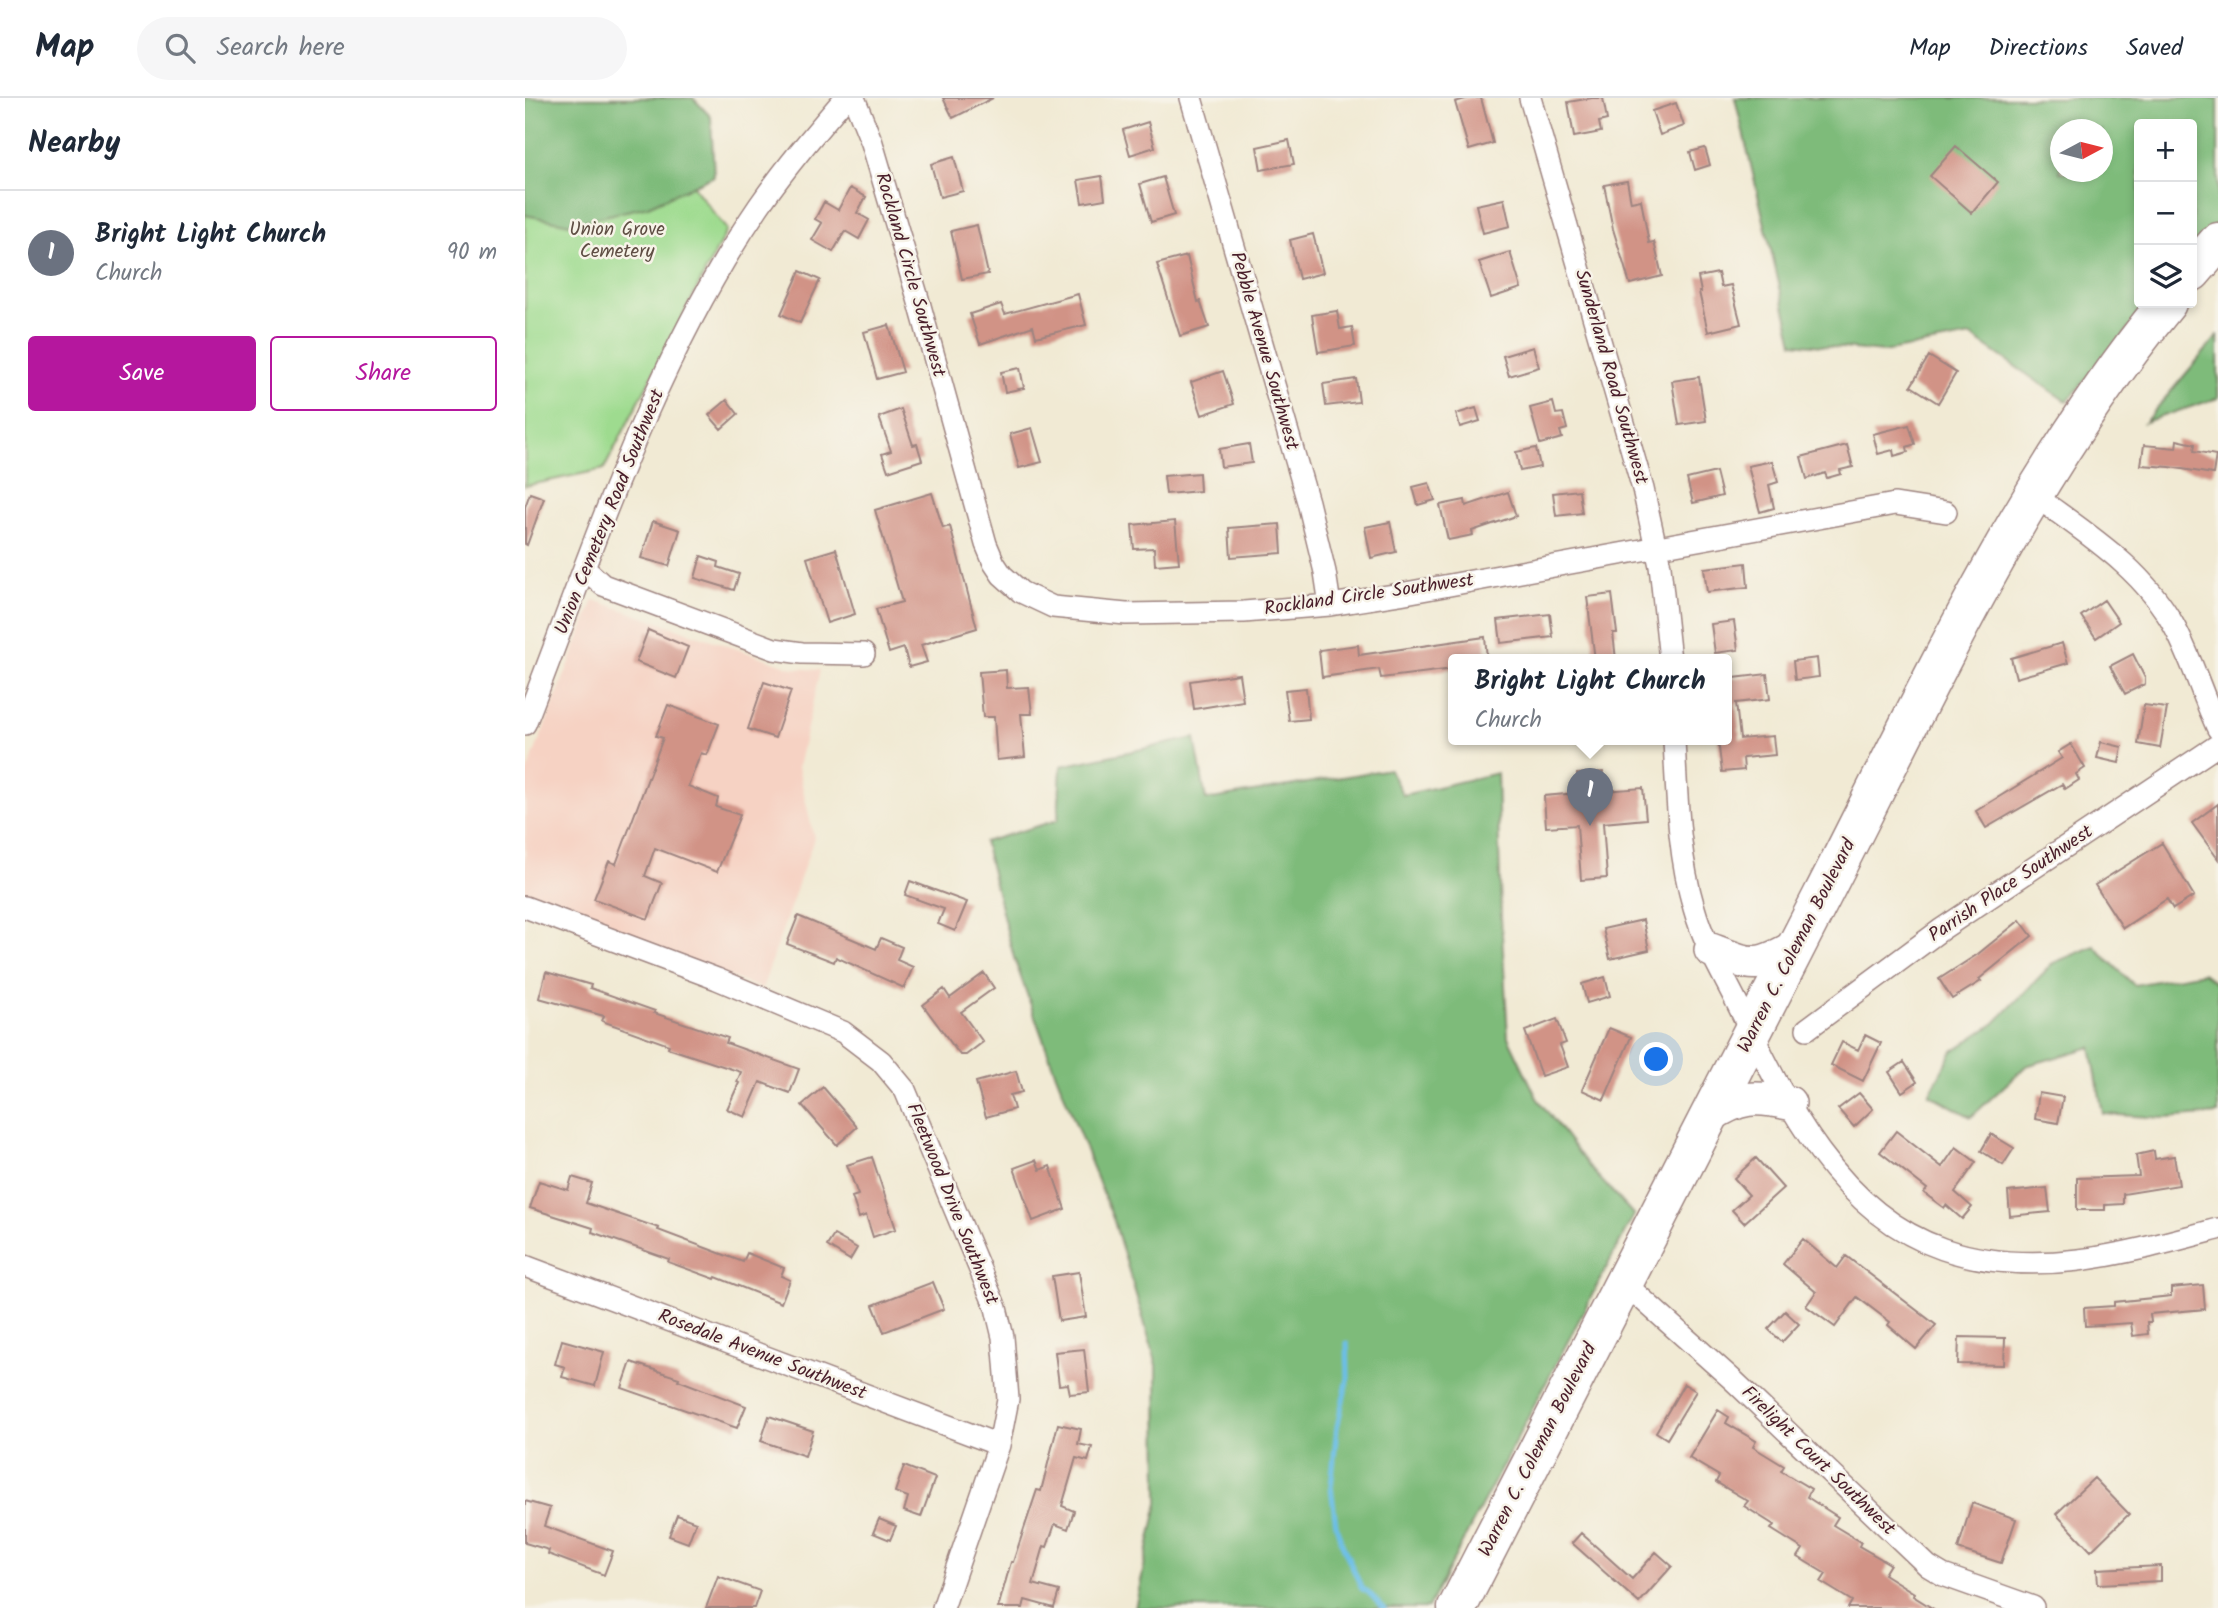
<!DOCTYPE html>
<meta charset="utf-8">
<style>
:root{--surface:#fff;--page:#f6f6f7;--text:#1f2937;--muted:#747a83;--line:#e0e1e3;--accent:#b5179e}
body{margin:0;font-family:Kalam,sans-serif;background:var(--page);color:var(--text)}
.controls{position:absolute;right:21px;top:21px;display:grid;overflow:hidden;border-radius:7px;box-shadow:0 4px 10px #0003}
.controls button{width:63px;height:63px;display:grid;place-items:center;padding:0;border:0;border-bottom:2px solid var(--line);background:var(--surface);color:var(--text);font:35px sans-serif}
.compass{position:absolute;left:1525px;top:21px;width:63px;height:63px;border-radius:50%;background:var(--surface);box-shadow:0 4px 10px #0003;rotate:83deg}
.you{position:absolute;left:1132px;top:962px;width:24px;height:24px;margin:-18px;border:5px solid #fff;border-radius:50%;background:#1a73e8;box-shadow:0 0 0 10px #1a73e833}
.badge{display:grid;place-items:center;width:46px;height:46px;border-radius:50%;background:var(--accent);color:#fff;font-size:23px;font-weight:700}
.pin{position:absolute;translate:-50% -58px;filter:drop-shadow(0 2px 4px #0008)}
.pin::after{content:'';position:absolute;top:37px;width:24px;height:21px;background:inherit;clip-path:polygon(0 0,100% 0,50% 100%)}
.popup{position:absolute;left:923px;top:556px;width:284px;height:91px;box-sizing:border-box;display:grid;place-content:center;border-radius:7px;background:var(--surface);filter:drop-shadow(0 2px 5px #0005);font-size:23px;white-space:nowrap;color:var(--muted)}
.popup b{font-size:26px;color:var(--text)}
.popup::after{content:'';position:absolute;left:50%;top:100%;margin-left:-14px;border:14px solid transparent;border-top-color:var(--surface)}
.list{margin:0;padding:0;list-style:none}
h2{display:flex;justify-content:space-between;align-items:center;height:91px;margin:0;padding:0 28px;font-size:30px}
h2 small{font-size:23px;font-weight:400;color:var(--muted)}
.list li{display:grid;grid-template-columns:46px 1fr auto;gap:21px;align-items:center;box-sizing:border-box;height:126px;padding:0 28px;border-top:2px solid var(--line)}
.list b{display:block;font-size:26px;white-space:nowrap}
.list p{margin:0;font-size:23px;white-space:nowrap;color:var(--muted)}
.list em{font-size:23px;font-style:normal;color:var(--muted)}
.actions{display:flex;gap:14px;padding:21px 28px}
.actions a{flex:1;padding:16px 0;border:2px solid var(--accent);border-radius:7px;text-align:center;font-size:24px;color:var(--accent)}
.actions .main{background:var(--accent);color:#fff}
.icon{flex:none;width:38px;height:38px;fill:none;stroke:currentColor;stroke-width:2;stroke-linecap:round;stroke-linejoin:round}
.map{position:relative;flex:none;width:1693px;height:1510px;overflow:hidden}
header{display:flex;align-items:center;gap:42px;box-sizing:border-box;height:98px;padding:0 35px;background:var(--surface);border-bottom:2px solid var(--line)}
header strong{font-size:33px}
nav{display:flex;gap:38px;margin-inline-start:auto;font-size:24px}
.search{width:490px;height:63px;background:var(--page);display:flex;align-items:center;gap:18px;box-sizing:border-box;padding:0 24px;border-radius:38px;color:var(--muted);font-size:26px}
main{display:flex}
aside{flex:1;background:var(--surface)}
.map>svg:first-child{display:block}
.built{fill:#f6d2c3}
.green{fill:#9edb8f;stroke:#747d5d;stroke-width:2}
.forest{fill:#7ebb7a;stroke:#646d52;stroke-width:2;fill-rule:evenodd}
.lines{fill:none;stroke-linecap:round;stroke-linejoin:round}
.stream{stroke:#6cbfe8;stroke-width:5}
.building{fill:#d19386}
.street-casing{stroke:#9e8480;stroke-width:24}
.primary-casing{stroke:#9e8480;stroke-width:36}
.highway-casing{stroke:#9e8480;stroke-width:41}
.street{stroke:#fff;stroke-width:21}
.primary{stroke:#fff;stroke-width:33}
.highway{stroke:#fff;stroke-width:38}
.labels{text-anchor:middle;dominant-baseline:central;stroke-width:5;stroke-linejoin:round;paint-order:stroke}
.park-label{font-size:19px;fill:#5f4e44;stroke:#f7f3e8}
.street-label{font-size:19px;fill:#4a1f2b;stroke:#f7f3e8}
</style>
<header>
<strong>Map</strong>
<div class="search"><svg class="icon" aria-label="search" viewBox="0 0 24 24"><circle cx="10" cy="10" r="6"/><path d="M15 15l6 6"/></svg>Search here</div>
<nav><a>Map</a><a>Directions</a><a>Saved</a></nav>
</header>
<main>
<aside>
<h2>Nearby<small></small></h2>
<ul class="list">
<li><span class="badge" style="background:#6b7280">1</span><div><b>Bright Light Church</b><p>Church</p></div><em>90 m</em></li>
</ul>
<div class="actions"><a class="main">Save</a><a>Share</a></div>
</aside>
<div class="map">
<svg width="1693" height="1510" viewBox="0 0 1693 1510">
<rect width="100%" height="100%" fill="#f7f3e8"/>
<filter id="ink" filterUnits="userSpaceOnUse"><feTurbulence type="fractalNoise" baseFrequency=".0143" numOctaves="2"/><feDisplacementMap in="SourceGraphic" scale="14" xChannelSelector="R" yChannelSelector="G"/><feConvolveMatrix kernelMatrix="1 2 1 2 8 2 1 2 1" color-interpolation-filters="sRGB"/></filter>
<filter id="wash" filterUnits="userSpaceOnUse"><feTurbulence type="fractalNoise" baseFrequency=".00686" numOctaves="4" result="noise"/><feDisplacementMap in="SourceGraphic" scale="28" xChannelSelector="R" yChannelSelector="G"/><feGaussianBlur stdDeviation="1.57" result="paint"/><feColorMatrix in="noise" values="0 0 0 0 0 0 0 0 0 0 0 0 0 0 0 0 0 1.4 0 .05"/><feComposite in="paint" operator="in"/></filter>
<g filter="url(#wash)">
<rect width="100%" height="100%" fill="#f1ead4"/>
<path class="built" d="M69,502L268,570L295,572L273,669L289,740L237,891L0,798V679Z"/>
<path class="green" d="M0,0H100L202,132L79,371L0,388Z"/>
<path class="forest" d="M0,0H168L186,19L189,78L123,108L45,126L0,117Z
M1210,0H1693V125L1667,156V26H1614V205H1626L1542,304L1446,238L1358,254L1268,245ZM1535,32H1577V74H1535Z
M1693,238V300L1620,324L1692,239Z
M670,640L681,702L864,671L878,697L972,675L976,819L983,939L1012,1000L1066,1071L1109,1117L903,1510H610L633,1405L632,1267L589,1123L527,966L489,860L459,744L533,722L536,668Z
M1569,848L1609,887L1678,875L1693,886V1016L1640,1020L1578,1016L1566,949L1501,968L1446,1019L1404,996L1428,953L1470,925L1528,865Z"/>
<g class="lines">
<path class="stream" d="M822,1245L823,1280L812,1329L806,1389L811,1427L817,1446L837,1491L842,1493L859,1510"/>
</g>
<g id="blocks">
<path class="building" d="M418,0H468L428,20Z
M944,0H956L968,45L944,52L930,4Z
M1067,0H1078L1082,22L1074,24L1076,34L1049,39L1043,4Z
M1151,5L1159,28L1135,37L1127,13Z
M623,24L630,49L605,57L598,32Z
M764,42L769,66L736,72L732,49Z
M1431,48L1473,84L1447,115L1405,78Z
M1180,50L1185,67L1170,72L1165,54Z
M429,59L438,93L415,99L406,66Z
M577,78L580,101L557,105L553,82Z
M638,79L649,117L626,124L615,86Z
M1102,83L1106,104L1116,102L1124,145L1129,144L1137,178L1105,186L1088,131L1079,87Z
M325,90L341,99L332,115L344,122L334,141L320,133L308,154L287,142L297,125L290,121L299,104L313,112Z
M979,101L985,128L958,135L951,107Z
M452,127L463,176L437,181L426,133Z
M788,136L798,175L774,181L765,142Z
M985,154L996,190L966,200L954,164Z
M662,158L673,204L675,203L684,229L655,238L632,166Z
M275,173L295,182L275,225L256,216Z
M1193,175L1196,189L1206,187L1216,226L1183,234L1174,194H1176L1173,179Z
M553,196L561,227L511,239L508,228L455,246L445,216L476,206L480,216Z
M812,213L815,231L827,229L830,248L793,254L787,217Z
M364,227L378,274L352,281L339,234Z
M1008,249L1014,269L984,278L978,258Z
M1404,258L1431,275L1413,305L1386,288Z
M495,270L499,290L480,294L476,274Z
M698,273L709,306L677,317L666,284Z
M1174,279L1181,323L1154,327L1147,283Z
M831,281L834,304L801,308L798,286Z
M202,302L213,316L196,331L184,317Z
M1028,304L1031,316L1038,315L1042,331L1035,333L1037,340L1015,346L1005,310Z
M951,310L955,323L935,329L931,316Z
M376,311L388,347L392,346L397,362L363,373L357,356L366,353L354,319Z
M1384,327L1390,346L1382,349L1383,354L1369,358L1368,352L1353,356L1348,336Z
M507,330L517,364L494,370L485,336Z
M1652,342L1670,346L1669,353L1691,357L1688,376L1645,369L1616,367L1619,347L1651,350Z
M724,346L727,365L696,369L694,351Z
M1322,347L1328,369L1315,372L1316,376L1302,380L1300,375L1282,381L1276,359Z
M1011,350L1015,369L995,373L991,354Z
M1247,363L1253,384L1244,387L1249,410L1235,414L1223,368Z
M1191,374L1197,398L1168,405L1162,381Z
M674,375L675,393L641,396L639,378Z
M904,385L910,402L893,407L888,389Z
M1054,392L1057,415L1031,418L1028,395Z
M983,394L991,418L947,433L948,437L923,442L915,407L940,402L941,408Z
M5,395L19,400L2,447L0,446V409Z
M407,395L418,430L425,428L452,530L396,547L402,564L384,569L379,550L364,555L351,511L377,504L350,412Z
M128,423L155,432L144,468L116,460Z
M650,423L654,465L630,467L629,450L609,451L607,427Z
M865,424L871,454L846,460L840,429Z
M755,426L757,455L706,459L704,430Z
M311,451L330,516L302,525L282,460Z
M176,458L194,464L193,469L214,476L209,492L170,480Z
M1221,465L1223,489L1182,494L1179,470Z
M1087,496L1092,535H1088L1091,562H1070L1062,499Z
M1579,502L1594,524L1571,540L1556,518Z
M1025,516L1028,539L976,545L973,522Z
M1209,523L1213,552L1190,555L1186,526Z
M123,532L163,549L151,580L111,564Z
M960,539L962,560L928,562V571L856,580L854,571L797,579L794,552L833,547L834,557Z
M1537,545L1543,565L1491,580L1486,560Z
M1608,556L1620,580V586L1600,596L1585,568Z
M1292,560L1294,579L1270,582L1268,563Z
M481,572L482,590L504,589L507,616H496L500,659L472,662L469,619H458L454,574Z
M714,576L718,603L669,611L665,583Z
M1242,576L1245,601L1211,605L1215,641L1248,638L1250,657L1218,660L1219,672L1197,674L1193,642H1201V581Z
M239,584L266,593L250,640L223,631Z
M781,590L784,621L764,623L760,592Z
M143,607L194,626L182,657L176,655L163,688L193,700L191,709L215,717L192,774L130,750L120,778L137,785L123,821L69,801L84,763L91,766L138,640L131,638Z
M1619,607L1642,610L1635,650L1613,646Z
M1576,644L1597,649L1594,665L1572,660Z
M1546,646L1560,670L1551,676L1554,682L1540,691L1537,686L1461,730L1451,713L1537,660L1533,654Z
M1078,674L1080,693L1118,690L1121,721L1078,725L1082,780L1056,782L1052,727L1021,729L1019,698L1053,695L1052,676Z
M1693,706V761L1667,725Z
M1637,745L1669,798L1648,811L1642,801L1598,830L1570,787Z
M385,783L442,804L430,833L413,826L419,811L380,797Z
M273,818L351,851L356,840L377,849L372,862L388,869L379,890L311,859L309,864L262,846Z
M1118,822L1124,852L1085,861L1078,831Z
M1495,822L1507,838L1454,881L1456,883L1427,901L1414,881L1453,856Z
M21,874L66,887L65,890L130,913L129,915L203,940L201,945L274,971L265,995L235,984L220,1019L202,1011L214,985L212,984L216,974L143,950L144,947L77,923L79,918L14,900Z
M459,875L469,890L436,914L458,944L441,957H435L398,907L419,891L425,900Z
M1080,879L1085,898L1062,905L1057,886Z
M1032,921L1041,945L1035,947L1043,969L1016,978L1000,933Z
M1084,930L1106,939L1079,1002L1057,992Z
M1340,937L1356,945L1338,983L1306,967L1317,944L1333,952Z
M1379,964L1392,984L1377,994L1364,974Z
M491,973L497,994L485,997L489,1011L461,1019L451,984Z
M298,989L332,1029L312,1047L277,1007Z
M1334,995L1348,1011L1329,1029L1313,1011Z
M1514,995L1538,999L1533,1025L1510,1021Z
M1371,1033L1417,1069L1431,1049L1451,1064L1430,1094L1447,1109L1437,1121L1421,1107L1419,1110L1399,1095L1402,1091L1355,1054Z
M1466,1036L1489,1050L1478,1067L1456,1053Z
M1629,1053L1630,1061L1649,1058L1654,1087L1598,1096V1106L1580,1107V1112H1552V1080L1614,1078L1611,1057Z
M347,1059L371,1131L348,1139L341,1117L334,1120L327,1099L333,1097L322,1067Z
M1231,1060L1258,1090L1219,1125L1207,1112L1224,1097L1209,1080Z
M511,1062L515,1072L525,1068L540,1111L508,1123L489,1070Z
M47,1079L67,1085L61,1105L134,1130L133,1132L218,1164L222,1155L259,1170L256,1178L265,1182L256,1205L191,1179L190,1181L143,1164L144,1161L67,1134L68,1130L5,1110L14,1083L43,1092Z
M1522,1090L1525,1114L1485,1118L1483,1094Z
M309,1137L332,1150L325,1162L302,1148Z
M1278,1141L1312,1170L1321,1158L1411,1227L1391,1251L1363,1227L1365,1224L1332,1199L1310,1229L1281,1208L1291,1194L1258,1166Z
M554,1174L561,1219L534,1223L527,1178Z
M408,1184L419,1211L359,1234L348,1207Z
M1678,1187L1680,1211L1625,1216L1626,1224H1622L1623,1236L1608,1238L1606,1225L1560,1228L1559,1210L1589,1208V1204L1646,1198V1190Z
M1260,1213L1274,1226L1257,1244L1243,1231Z
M1434,1239L1480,1240L1479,1267L1433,1266Z
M37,1242L79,1254L70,1288L37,1279L40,1269L30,1266Z
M559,1251L564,1294L545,1296L543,1286L534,1287L530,1254Z
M106,1264L154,1280L153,1282L221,1308L212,1330L97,1290Z
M1159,1286L1171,1293L1142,1341L1131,1334Z
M1193,1312L1204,1319L1201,1325L1231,1343L1228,1349L1259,1368L1256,1373L1286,1391L1282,1399L1313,1419L1308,1427L1336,1444L1334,1448L1365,1466L1359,1476L1389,1495L1388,1498L1407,1510H1323L1327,1503L1296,1484L1301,1476L1273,1459L1278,1451L1246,1431L1249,1427L1219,1408L1223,1403L1191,1384L1194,1378L1164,1360Z
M244,1318L288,1333L280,1358L236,1343Z
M533,1326L556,1331L553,1346L567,1349L563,1363L551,1360L537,1408L549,1413L543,1431L530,1426L522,1449L519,1448L508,1486L534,1493L529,1510L500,1502L498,1510H473L486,1464H488L512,1392L516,1393Z
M379,1368L410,1380L396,1419L379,1413L383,1399L370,1394Z
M1569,1380L1604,1416L1566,1453L1531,1416Z
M0,1403L25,1410L19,1428L88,1453L79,1477L23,1456L24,1452L0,1445Z
M1447,1405L1491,1421L1476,1465L1433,1451Z
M152,1417L171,1424L163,1445L144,1438Z
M354,1421L371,1428L365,1442L348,1435Z
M1056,1435L1107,1481L1131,1454L1147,1468L1114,1505L1047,1445Z
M1636,1468V1483L1573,1486L1572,1471Z
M193,1478L235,1493L229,1510H181Z"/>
</g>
</g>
<g filter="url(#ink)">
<use href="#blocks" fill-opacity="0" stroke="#9e8480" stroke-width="2"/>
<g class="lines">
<g class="street-casing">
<path id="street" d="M329,0L347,45L392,197L461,446L469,465L477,477L496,494L528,509L601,516L719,514L805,507L875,496L1370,406L1421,414
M666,0L783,404L800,474L805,507
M1005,0L1118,391L1135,468L1145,562
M1509,397C1560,435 1618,470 1649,528C1667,561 1677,597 1693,631
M60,471L78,487L249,551L277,555L339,556
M0,626C68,451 127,265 234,108C260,70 290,35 320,0
M1149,642C1152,698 1153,756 1169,810C1179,846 1199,878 1215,911C1260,1004 1313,1115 1418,1151C1510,1182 1603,1155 1693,1131
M0,809L192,881L318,934L356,963L380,992L471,1210L478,1239L483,1301L474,1347L418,1510
M1282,931L1417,831L1693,647
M0,1168L474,1347
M1098,1184L1209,1283L1403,1468L1418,1477L1508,1509"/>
</g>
<g class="primary-casing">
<path id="primary" d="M1186,852C1228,868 1232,871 1273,847
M1185,1018C1215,998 1230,998 1264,1005"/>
</g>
<g class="highway-casing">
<path id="highway" d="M1667,174L1693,144
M932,1510C1053,1272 1177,1036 1297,798C1401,595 1497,382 1642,205"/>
</g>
<use href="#street" class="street"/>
<use href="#primary" class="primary"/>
<use href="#highway" class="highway"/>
</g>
</g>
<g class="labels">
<g class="park-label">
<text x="92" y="132">Union Grove<tspan x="92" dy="22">Cemetery</tspan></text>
</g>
<g class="street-label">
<text transform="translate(385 177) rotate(74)">Rockland Circle Southwest</text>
<text transform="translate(739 253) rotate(74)">Pebble Avenue Southwest</text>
<text transform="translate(1086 279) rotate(74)">Sunderland Road Southwest</text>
<text transform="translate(85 414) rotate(-68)">Union Cemetery Road Southwest</text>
<text transform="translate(844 497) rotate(-8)">Rockland Circle Southwest</text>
<text transform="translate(1486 786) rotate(-34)">Parrish Place Southwest</text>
<text transform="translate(1272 848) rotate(-63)">Warren C. Coleman Boulevard</text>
<text transform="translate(427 1106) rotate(68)">Fleetwood Drive Southwest</text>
<text transform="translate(237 1257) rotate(21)">Rosedale Avenue Southwest</text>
<text transform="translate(1013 1352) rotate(-63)">Warren C. Coleman Boulevard</text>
<text transform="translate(1293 1363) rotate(44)">Firelight Court Southwest</text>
</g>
</g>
</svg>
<div class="controls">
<button>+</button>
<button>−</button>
<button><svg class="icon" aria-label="layers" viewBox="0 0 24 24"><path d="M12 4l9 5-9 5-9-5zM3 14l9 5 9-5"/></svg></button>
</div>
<svg class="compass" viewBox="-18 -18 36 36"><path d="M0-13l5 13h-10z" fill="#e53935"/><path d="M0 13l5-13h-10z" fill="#747a83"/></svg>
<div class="you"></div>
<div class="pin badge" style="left:1065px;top:728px;background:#6b7280">1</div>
<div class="popup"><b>Bright Light Church</b>Church</div>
</div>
</main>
